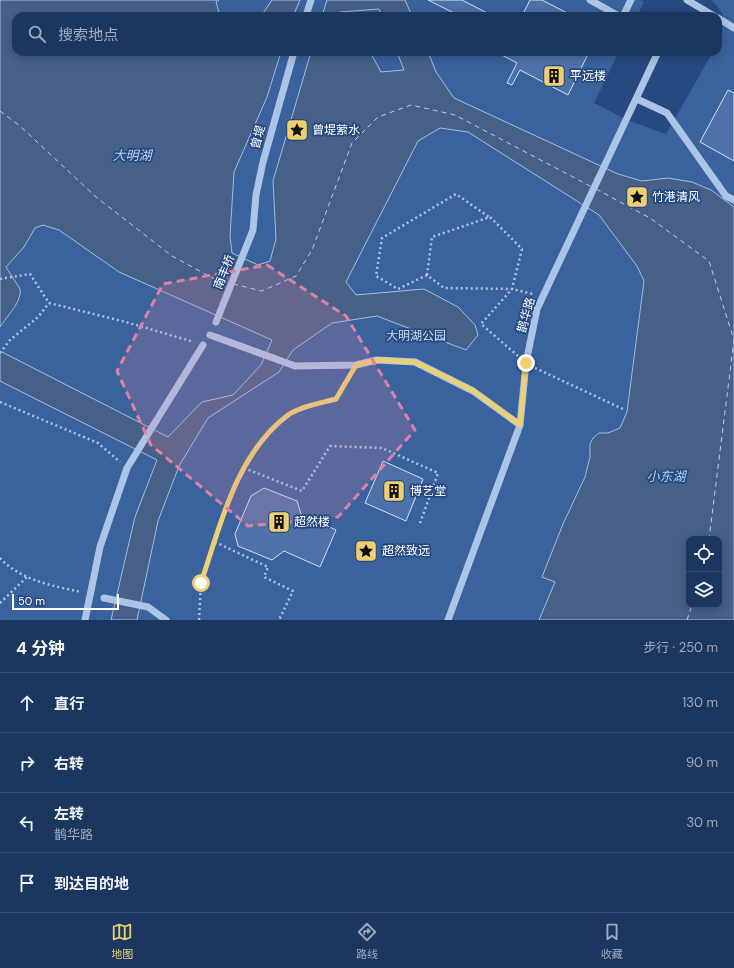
<!DOCTYPE html>
<html lang="zh">
<meta charset="utf-8">
<style>
:root{--surface:#1c375f;--page:#294268;--text:#f1f3f6;--muted:#a0acbd;--line:#3a5174;--accent:#eed072}
body{margin:0;font-family:"DM Sans","Noto Sans SC",sans-serif;background:var(--page);color:var(--text)}
.controls{position:absolute;right:12px;bottom:12px;display:grid;overflow:hidden;border-radius:8px;box-shadow:0 2px 10px #0003}
.controls button{width:36px;height:36px;display:grid;place-items:center;padding:0;border:0;border-bottom:1px solid var(--line);background:var(--surface);color:var(--text);font:20px sans-serif}
.scale{position:absolute;left:12px;bottom:10px;width:107px;box-sizing:border-box;padding-left:4px;border:2px solid #fff;border-top:0;font-size:11px;line-height:14px;white-space:nowrap;color:#fff;-webkit-text-stroke:3px #26497f;paint-order:stroke}
.stop{position:absolute;width:12px;height:12px;margin:-9px;border:3px solid #eed072;border-radius:50%;background:#fff}
.stop.end{background:#eed072;border-color:#fff;box-shadow:0 1px 4px #0008}
.list{margin:0;padding:0;list-style:none}
h2{display:flex;justify-content:space-between;align-items:center;height:52px;margin:0;padding:0 16px;font-size:17px}
h2 small{font-size:13px;font-weight:400;color:var(--muted)}
.list li{display:grid;grid-template-columns:26px 1fr auto;gap:12px;align-items:center;box-sizing:border-box;height:60px;padding:0 16px;border-top:1px solid var(--line)}
.list b{display:block;font-size:15px;white-space:nowrap}
.list p{margin:0;font-size:13px;white-space:nowrap;color:var(--muted)}
.list em{font-size:13px;font-style:normal;color:var(--muted)}
.icon{flex:none;width:22px;height:22px;fill:none;stroke:currentColor;stroke-width:2;stroke-linecap:round;stroke-linejoin:round}
.map{position:relative;flex:none;width:734px;height:620px;overflow:hidden}
.search{position:absolute;background:var(--surface);box-shadow:0 2px 10px #0003;left:12px;right:12px;top:12px;height:44px;display:flex;align-items:center;gap:10px;box-sizing:border-box;padding:0 14px;border-radius:12px;color:var(--muted);font-size:15px}
.sheet{height:292px;background:var(--surface)}
nav{display:flex;justify-content:space-around;align-items:center;box-sizing:border-box;height:56px;border-top:1px solid var(--line);background:var(--surface);font-size:11px;color:var(--muted)}
nav a{display:grid;justify-items:center;gap:2px}
nav .on{color:var(--accent)}
.map>svg:first-child{display:block}
.green{fill:#3a629c;fill-rule:evenodd}
.water{fill:#466087;stroke:#a1bee6;fill-rule:evenodd}
.lines{fill:none;stroke-linecap:round;stroke-linejoin:round}
.ferry{stroke:#b8ceed;stroke-width:1;stroke-dasharray:5 4;stroke-linecap:butt}
.building{fill:#4e72a8;stroke:#cfdff5}
.path{stroke:#acc4e6;stroke-width:2.5;stroke-dasharray:2 3;stroke-linecap:butt}
.minor{stroke:#acc4e6;stroke-width:7}
.route{stroke:#eed072;stroke-width:5}
.marked{fill:#dd80a5;fill-opacity:0.2;stroke:#dd80a5;stroke-width:3;stroke-dasharray:8 5;stroke-linejoin:round}
.labels{text-anchor:middle;dominant-baseline:central;stroke-width:3.5;stroke-linejoin:round;paint-order:stroke}
.poi-label{font-size:12px;fill:#fff;stroke:#26497f;text-anchor:start}
.street-label{font-size:12px;fill:#fff;stroke:#26497f}
.park-label{font-size:12px;fill:#cfdff5;stroke:#26497f}
.water-label{font-size:13px;font-style:italic;fill:#b8ceed;stroke:#26497f}
</style>
<div class="map">
<svg width="734" height="620" viewBox="0 0 734 620">
<rect width="100%" height="100%" fill="#26497f"/>
<path class="green" d="M0,0H640L644,2L637,16H16V52H619L594,103L627,120L666,134L713,52H718C718,28 734,20 711,0H734V620H0ZM689,539H719V605H689Z"/>
<path class="water" d="M0,0H219L216,2L220,16H16V52H281L267,97L234,172L230,236L232,253L258,265L270,261L276,239L273,181L311,52H370L381,72L404,70L397,52H428L436,72L454,98L618,174L642,181L668,178L692,182L711,190L734,207V620H539L555,582L542,577L563,524L585,477L590,457V444L593,438L599,433H608L620,428L627,412L644,281L637,266L599,215L468,132L440,128L418,141L346,282L356,295L424,289L458,307L475,325L478,335L466,350L377,316L332,323L293,350L279,372L208,418L179,466L158,521L137,620H111L135,517L157,460L0,381V351L168,437L202,402L233,395L261,365L272,340L119,272L59,230L43,225L35,228L24,247L6,267L20,289C22,302 7,316 0,327ZM689,539H719V605H689Z
M272,0H300L293,16H261Z
M327,0H405L412,16H382L379,9L340,12L338,16H322Z"/>
<g class="lines">
<path class="ferry" d="M0,111L20,126L96,197L172,256L218,281L228,283
M596,189L650,218L709,261L734,340L709,539
M233,284L262,291L296,276L312,250L352,143L378,117L411,105L455,115L592,187
M687,620L692,605"/>
</g>
<path class="building" d="M428,0H462L493,16H460Z
M530,0H542L573,16H522Z
M496,52H589L568,95L520,70L512,85L507,83L517,63Z
M728,90L734,93V161L700,142Z
M383,461L423,479L406,521L365,503Z
M264,488L297,501L301,514L336,530L320,567L284,551L272,560L238,546L235,534L251,496Z"/>
<g class="lines">
<path class="path" d="M427,275L398,289L376,276L382,238L456,194L489,217
M0,279L30,274L49,303L126,322L194,342
M0,353L10,340L38,317L49,303
M518,356L481,324L512,289L522,249L490,217L432,237L427,275L444,288L512,289L533,294
M535,368L623,409
M0,402L98,443L120,462
M244,468L302,491L330,446L382,448L438,473L419,526
M215,542L268,567L264,577L293,591L279,620
M0,558C20,580 53,586 81,592
M0,603L27,577
M199,620L201,583L227,506L246,463L267,436L288,415L310,406L336,399L349,376"/>
<path class="minor" d="M590,0L619,16
M687,0L714,16
M306,16L311,0
M623,16L631,0
M718,18L734,28
M637,99L667,113L726,196L734,200
M216,322L253,230L256,195L263,162L294,52
M210,335L295,366L356,365L377,360L415,362L473,391L520,425
M104,598L148,607L166,620
M85,620L100,547L127,468L203,345
M448,620L520,425L526,363L537,309L658,52"/>
</g>
<g class="lines">
<path class="route" d="M201,583C220,526 236,454 288,415C301,406 321,403 336,399L356,365L377,360L415,362L474,391L520,425L526,363"/>
</g>
<path class="marked" d="M267,265L346,316L415,430L338,517L248,526L151,445L117,371L163,284Z"/>
<defs>
<g id="building-square" transform="scale(1.15)"><rect x="-9" y="-9" width="18" height="18" rx="4" fill="#eed072" stroke="#26497f"/><path d="M-4-6H4V6H1V3H-1V6H-4ZM-2.5-4.3h1.7v1.8h-1.7ZM.8-4.3h1.7v1.8H.8ZM-2.5-1h1.7V.8h-1.7ZM.8-1h1.7V.8H.8Z" fill="#111"/></g>
<g id="sight-square" transform="scale(1.15)"><rect x="-9" y="-9" width="18" height="18" rx="4" fill="#eed072" stroke="#26497f"/><path d="M0-6L1.8-2.2L6-1.7L2.9 1.2L3.7 5.4L0 3.3L-3.7 5.4L-2.9 1.2L-6-1.7L-1.8-2.2Z" fill="#111"/></g>
</defs>
<g fill-rule="evenodd">
<use href="#building-square" x="554" y="76"/>
<use href="#sight-square" x="297" y="130"/>
<use href="#sight-square" x="637" y="197"/>
<use href="#building-square" x="394" y="491"/>
<use href="#building-square" x="279" y="522"/>
<use href="#sight-square" x="366" y="551"/>
</g>
<g class="labels">
<g class="poi-label">
<text x="570" y="76">平远楼</text>
<text x="312" y="130">曾堤萦水</text>
<text x="652" y="197">竹港清风</text>
<text x="410" y="491">博艺堂</text>
<text x="294" y="522">超然楼</text>
<text x="382" y="551">超然致远</text>
</g>
<g class="street-label">
<text transform="translate(258 137) rotate(-75)">曾堤</text>
<text transform="translate(224 272) rotate(-68)">南丰桥</text>
<text transform="translate(526 315) rotate(-74)">鹊华路</text>
</g>
<g class="park-label">
<text x="416" y="336">大明湖公园</text>
</g>
<g class="water-label">
<text x="132" y="155">大明湖</text>
<text x="666" y="476">小东湖</text>
</g>
</g>
</svg>
<div class="controls">
<button><svg class="icon" aria-label="locate" viewBox="0 0 24 24"><circle cx="12" cy="12" r="6"/><path d="M12 2v4M12 18v4M2 12h4M18 12h4"/></svg></button>
<button><svg class="icon" aria-label="layers" viewBox="0 0 24 24"><path d="M12 4l9 5-9 5-9-5zM3 14l9 5 9-5"/></svg></button>
</div>
<div class="scale">50 m</div>
<div class="stop" style="left:201px;top:583px"></div>
<div class="stop end" style="left:526px;top:363px"></div>
<div class="search"><svg class="icon" aria-label="search" viewBox="0 0 24 24"><circle cx="10" cy="10" r="6"/><path d="M15 15l6 6"/></svg>搜索地点</div>
</div>
<section class="sheet">
<h2>4 分钟<small>步行 · 250 m</small></h2>
<ul class="list">
<li><svg class="icon" aria-label="ahead" viewBox="0 0 24 24"><path d="M12 20V5M6 11l6-6 6 6"/></svg><div><b>直行</b></div><em>130 m</em></li>
<li><svg class="icon" aria-label="right" viewBox="0 0 24 24"><path d="M7 20v-9h11M14 6l5 5-5 5"/></svg><div><b>右转</b></div><em>90 m</em></li>
<li><svg class="icon" aria-label="left" viewBox="0 0 24 24"><path d="M17 20v-9H6M10 6l-5 5 5 5"/></svg><div><b>左转</b><p>鹊华路</p></div><em>30 m</em></li>
<li><svg class="icon" aria-label="arrive" viewBox="0 0 24 24"><path d="M6 21V4h12l-3 4 3 4H6"/></svg><div><b>到达目的地</b></div></li>
</ul>
</section>
<nav>
<a class="on"><svg class="icon" aria-label="map" viewBox="0 0 24 24"><path d="M3 6l6-2 6 2 6-2v14l-6 2-6-2-6 2zM9 4v14M15 6v14"/></svg>地图</a>
<a><svg class="icon" aria-label="directions" viewBox="0 0 24 24"><path d="M12 3l9 9-9 9-9-9zM9 14v-3h6M13 9l2 2-2 2"/></svg>路线</a>
<a><svg class="icon" aria-label="saved" viewBox="0 0 24 24"><path d="M7 4h10v16l-5-4-5 4z"/></svg>收藏</a>
</nav>
